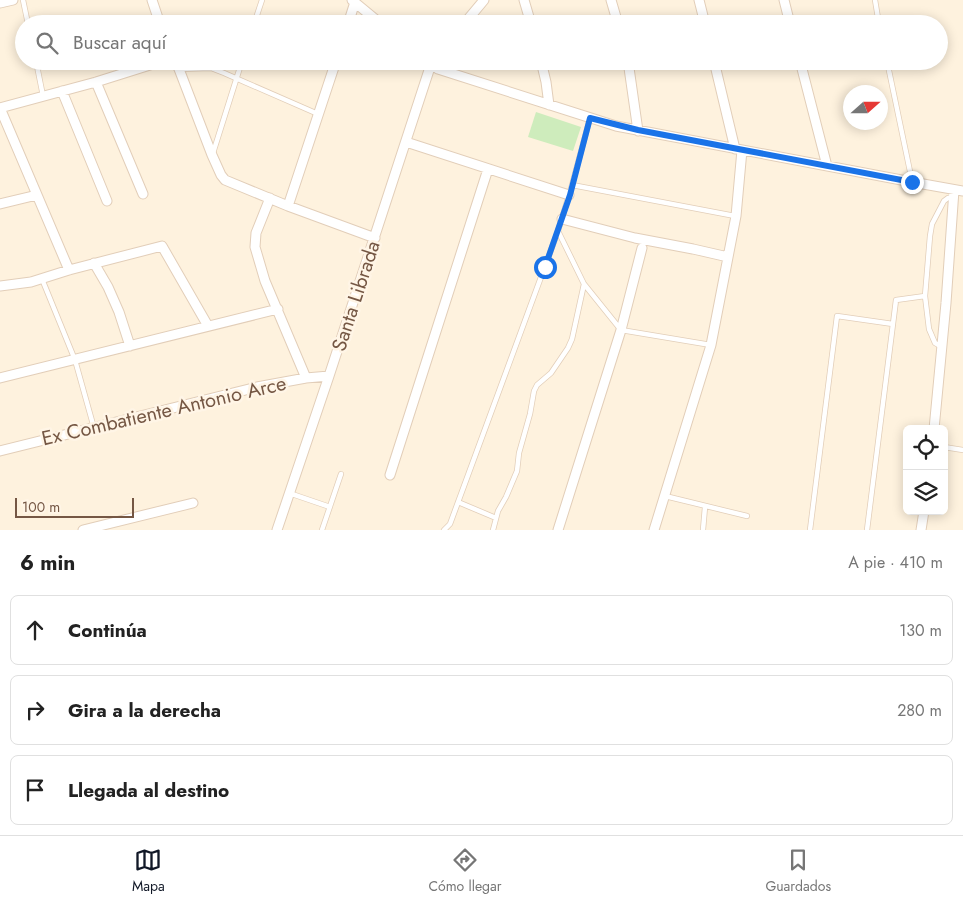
<!DOCTYPE html>
<html lang="es">
<meta charset="utf-8">
<style>
:root{--surface:#fff;--page:#f6f6f6;--text:#222;--muted:#767676;--line:#e0e0e0;--accent:#111827}
body{margin:0;font-family:Jost,sans-serif;background:var(--page);color:var(--text)}
.controls{position:absolute;right:15px;bottom:15px;display:grid;overflow:hidden;border-radius:8px;box-shadow:0 2px 12px #0003}
.controls button{width:45px;height:45px;display:grid;place-items:center;padding:0;border:0;border-bottom:1px solid var(--line);background:var(--surface);color:var(--text);font:25px sans-serif}
.compass{position:absolute;left:843px;top:85px;width:45px;height:45px;border-radius:50%;background:var(--surface);box-shadow:0 2px 12px #0003;rotate:69deg}
.scale{position:absolute;left:15px;bottom:12px;width:119px;box-sizing:border-box;padding-left:5px;border:2px solid #755744;border-top:0;font-size:14px;line-height:18px;white-space:nowrap;color:#755744;-webkit-text-stroke:4px #fff5e6;paint-order:stroke}
.stop{position:absolute;width:15px;height:15px;margin:-11px;border:4px solid #1a73e8;border-radius:50%;background:#fff}
.stop.end{background:#1a73e8;border-color:#fff;box-shadow:0 1px 5px #0008}
.list{margin:0;padding:0;list-style:none}
h2{display:flex;justify-content:space-between;align-items:center;height:65px;margin:0;padding:0 20px;font-size:21px}
h2 small{font-size:16px;font-weight:400;color:var(--muted)}
.list li{display:grid;grid-template-columns:32px 1fr auto;gap:15px;align-items:center;box-sizing:border-box;height:70px;margin:0 10px 10px;padding:0 10px;border:1px solid var(--line);border-radius:8px}
.list b{display:block;font-size:19px;white-space:nowrap}
.list em{font-size:16px;font-style:normal;color:var(--muted)}
.icon{flex:none;width:28px;height:28px;fill:none;stroke:currentColor;stroke-width:2;stroke-linecap:round;stroke-linejoin:round}
.map{position:relative;flex:none;width:963px;height:530px;overflow:hidden}
.search{position:absolute;background:var(--surface);box-shadow:0 2px 12px #0003;left:15px;right:15px;top:15px;height:55px;display:flex;align-items:center;gap:12px;box-sizing:border-box;padding:0 18px;border-radius:28px;color:var(--muted);font-size:19px}
.sheet{height:305px;background:var(--surface)}
nav{display:flex;justify-content:space-around;align-items:center;box-sizing:border-box;height:70px;border-top:1px solid var(--line);background:var(--surface);font-size:14px;color:var(--muted)}
nav a{display:grid;justify-items:center;gap:2px}
nav .on{color:var(--accent)}
.map>svg:first-child{display:block}
.green{fill:#ceecbc}
.lines{fill:none;stroke-linecap:round;stroke-linejoin:round}
.service-casing{stroke:#e2ceb9;stroke-width:6}
.minor-casing{stroke:#e2ceb9;stroke-width:11}
.service{stroke:#fff;stroke-width:4.5}
.minor{stroke:#fff;stroke-width:9}
.route{stroke:#1a73e8;stroke-width:6}
.labels{text-anchor:middle;dominant-baseline:central;stroke-width:5;stroke-linejoin:round;paint-order:stroke}
.street-label{font-size:20px;fill:#755744;stroke:#fff5e6}
</style>
<div class="map">
<svg width="963" height="530" viewBox="0 0 963 530">
<rect width="100%" height="100%" fill="#fef2de"/>
<path class="green" d="M536,112L581,127L573,151L528,137Z"/>
<g class="lines">
<g class="service-casing">
<path id="service" d="M23,0L28,24
M875,0L879,24
M254,24L262,0
M36,61L43,96
M887,61L912,181
M179,69L211,68L224,73L318,114
M213,153L242,61
M572,185L735,216
M558,231L584,284L621,330L711,345
M42,279L75,360L94,428
M942,347L935,343L929,329L925,296L930,236L932,224L944,201L948,198L954,197
M944,447L963,450
M289,493L330,507
M665,496L747,516
M458,502L496,518
M322,530L341,474
M444,530L450,524L558,231L572,185L590,118
M493,530L498,511L506,497L517,471L519,453L530,414L534,391L537,385L551,373L568,348L572,339L584,284
M703,530L705,507
M810,530L837,316L893,324
M867,530L896,300L925,296"/>
</g>
<g class="minor-casing">
<path id="minor" d="M152,0L160,24
M352,0L381,24
M524,0L531,24
M611,0L618,24
M699,0L705,24
M784,0L790,24
M0,3L13,0
M348,24L355,2
M464,24L484,0
M175,61L179,69L212,155L221,175L225,180L288,206L375,238
M427,61L438,69L616,126L912,182L963,191
M541,61L546,82L549,105
M628,61L638,131
M714,61L735,149
M800,61L827,166
M96,82L143,194
M62,91L107,201
M406,142L569,195
M270,198L256,233L255,247L265,281L306,378
M0,204L37,195
M288,206L336,61
M562,219L635,238L693,249L728,257
M94,263L108,287L119,312L130,346
M69,270L0,108L96,82L150,65L155,61
M0,286L31,282L69,270L162,246L208,326
M0,378L278,309
M934,429L946,303L954,190
M0,451L257,387L306,378L329,376
M390,475L488,169
M83,530L193,503
M277,530L329,376L432,61
M558,530L621,330L642,248
M654,530L711,345L736,216L742,150
M921,530L924,511"/>
</g>
<use href="#service" class="service"/>
<use href="#minor" class="minor"/>
</g>
<g class="lines">
<path class="route" d="M545,267L570,195L590,118L638,130L912,182"/>
</g>
<g class="labels">
<g class="street-label">
<text transform="translate(356 296) rotate(-72)">Santa Librada</text>
<text transform="translate(164 411) rotate(-13)">Ex Combatiente Antonio Arce</text>
</g>
</g>
</svg>
<div class="controls">
<button><svg class="icon" aria-label="locate" viewBox="0 0 24 24"><circle cx="12" cy="12" r="6"/><path d="M12 2v4M12 18v4M2 12h4M18 12h4"/></svg></button>
<button><svg class="icon" aria-label="layers" viewBox="0 0 24 24"><path d="M12 4l9 5-9 5-9-5zM3 14l9 5 9-5"/></svg></button>
</div>
<svg class="compass" viewBox="-18 -18 36 36"><path d="M0-13l5 13h-10z" fill="#e53935"/><path d="M0 13l5-13h-10z" fill="#767676"/></svg>
<div class="scale">100 m</div>
<div class="stop" style="left:545px;top:267px"></div>
<div class="stop end" style="left:912px;top:182px"></div>
<div class="search"><svg class="icon" aria-label="search" viewBox="0 0 24 24"><circle cx="10" cy="10" r="6"/><path d="M15 15l6 6"/></svg>Buscar aquí</div>
</div>
<section class="sheet">
<h2>6 min<small>A pie · 410 m</small></h2>
<ul class="list">
<li><svg class="icon" aria-label="ahead" viewBox="0 0 24 24"><path d="M12 20V5M6 11l6-6 6 6"/></svg><div><b>Continúa</b></div><em>130 m</em></li>
<li><svg class="icon" aria-label="right" viewBox="0 0 24 24"><path d="M7 20v-9h11M14 6l5 5-5 5"/></svg><div><b>Gira a la derecha</b></div><em>280 m</em></li>
<li><svg class="icon" aria-label="arrive" viewBox="0 0 24 24"><path d="M6 21V4h12l-3 4 3 4H6"/></svg><div><b>Llegada al destino</b></div></li>
</ul>
</section>
<nav>
<a class="on"><svg class="icon" aria-label="map" viewBox="0 0 24 24"><path d="M3 6l6-2 6 2 6-2v14l-6 2-6-2-6 2zM9 4v14M15 6v14"/></svg>Mapa</a>
<a><svg class="icon" aria-label="directions" viewBox="0 0 24 24"><path d="M12 3l9 9-9 9-9-9zM9 14v-3h6M13 9l2 2-2 2"/></svg>Cómo llegar</a>
<a><svg class="icon" aria-label="saved" viewBox="0 0 24 24"><path d="M7 4h10v16l-5-4-5 4z"/></svg>Guardados</a>
</nav>
